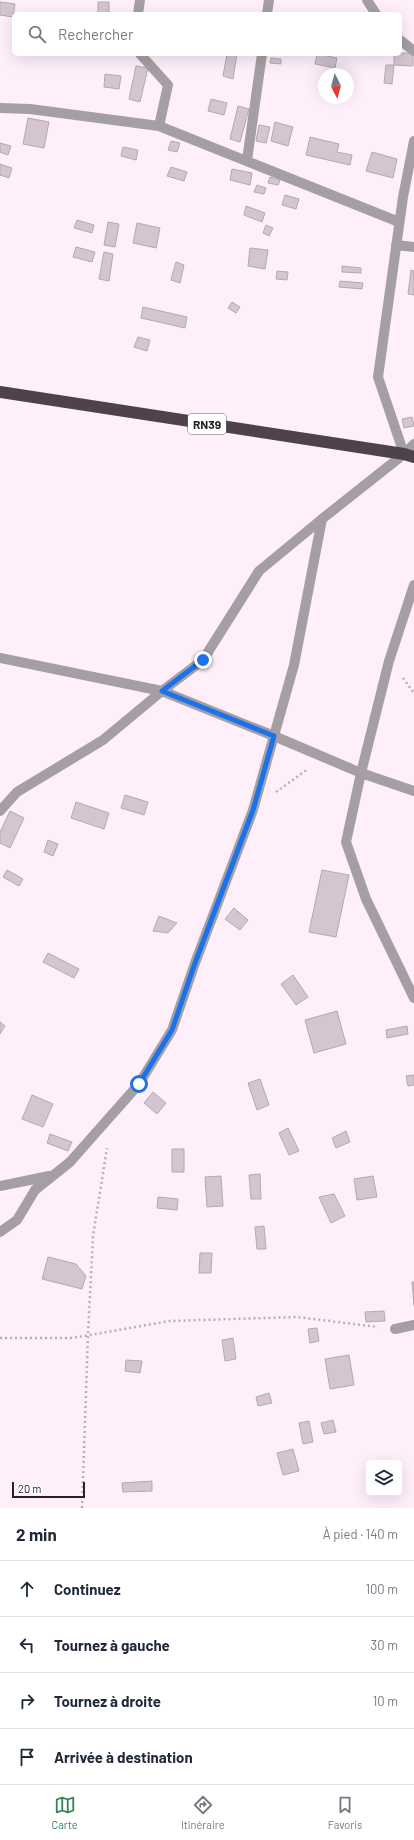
<!DOCTYPE html>
<html lang="fr">
<meta charset="utf-8">
<style>
:root{--surface:#fff;--page:#f2f2f3;--text:#1f2937;--muted:#747a83;--line:#e0e1e3;--accent:#358657}
body{margin:0;font-family:Barlow,sans-serif;background:var(--page);color:var(--text)}
.controls{position:absolute;right:12px;bottom:12px;display:grid;overflow:hidden;border-radius:6px;box-shadow:0 4px 16px #0002}
.controls button{width:36px;height:36px;display:grid;place-items:center;padding:0;border:0;border-bottom:1px solid var(--line);background:var(--surface);color:var(--text);font:20px sans-serif}
.compass{position:absolute;left:318px;top:68px;width:36px;height:36px;border-radius:50%;background:var(--surface);box-shadow:0 4px 16px #0002;rotate:174deg}
.scale{position:absolute;left:12px;bottom:10px;width:73px;box-sizing:border-box;padding-left:4px;border:2px solid #282226;border-top:0;font-size:11px;line-height:14px;white-space:nowrap;color:#282226;-webkit-text-stroke:3px #fff;paint-order:stroke}
.stop{position:absolute;width:12px;height:12px;margin:-9px;border:3px solid #1a73e8;border-radius:50%;background:#fff}
.stop.end{background:#1a73e8;border-color:#fff;box-shadow:0 1px 4px #0008}
.list{margin:0;padding:0;list-style:none}
h2{display:flex;justify-content:space-between;align-items:center;height:52px;margin:0;padding:0 16px;font-size:17px}
h2 small{font-size:13px;font-weight:400;color:var(--muted)}
.list li{display:grid;grid-template-columns:26px 1fr auto;gap:12px;align-items:center;box-sizing:border-box;height:56px;padding:0 16px;border-top:1px solid var(--line)}
.list b{display:block;font-size:15px;white-space:nowrap}
.list em{font-size:13px;font-style:normal;color:var(--muted)}
.icon{flex:none;width:22px;height:22px;fill:none;stroke:currentColor;stroke-width:2;stroke-linecap:round;stroke-linejoin:round}
.map{position:relative;flex:none;width:414px;height:1508px;overflow:hidden}
.search{position:absolute;background:var(--surface);box-shadow:0 4px 16px #0002;left:12px;right:12px;top:12px;height:44px;display:flex;align-items:center;gap:10px;box-sizing:border-box;padding:0 14px;border-radius:6px;color:var(--muted);font-size:15px}
.sheet{height:276px;background:var(--surface)}
nav{display:flex;justify-content:space-around;align-items:center;box-sizing:border-box;height:56px;border-top:1px solid var(--line);background:var(--surface);font-size:11px;color:var(--muted)}
nav a{display:grid;justify-items:center;gap:2px}
nav .on{color:var(--accent)}
.map>svg:first-child{display:block}
.building{fill:#d4c5d0;stroke:#b6a7b2}
.lines{fill:none;stroke-linecap:round;stroke-linejoin:round}
.path{stroke:#bbaeb7;stroke-width:2.5;stroke-dasharray:2 3;stroke-linecap:butt}
.street{stroke:#a59fa4;stroke-width:10}
.highway{stroke:#4e424b;stroke-width:12}
.route{stroke:#1a73e8;stroke-width:5}
.labels{text-anchor:middle;dominant-baseline:central;stroke-width:3.5;stroke-linejoin:round;paint-order:stroke}
.shield{fill:#fff;stroke:#686467;stroke-width:1}
.shield-label{font-size:12px;font-weight:bold;fill:#282226}
</style>
<div class="map">
<svg width="414" height="1508" viewBox="0 0 414 1508">
<rect width="100%" height="100%" fill="#feeffa"/>
<path class="building" d="M0,2L15,4L13,17L0,15Z
M98,2H109V14H98Z
M400,53H413V66L394,65V54H400Z
M227,54H237L233,79L223,76Z
M317,54L337,58L335,68L315,64Z
M271,58L281,59V64L270,63Z
M386,65H394L392,84L384,83Z
M136,66L148,68L140,102L129,99Z
M105,74L121,76L119,89L104,87Z
M211,99L227,103L224,115L208,111Z
M238,106L249,109L240,142L230,139Z
M28,118L49,122L44,148L23,144Z
M275,122L293,127L288,146L271,141Z
M259,125L270,127L266,143L256,141Z
M310,137L339,144L337,152L352,155L350,165L306,155Z
M171,141L180,143L177,152L168,150Z
M0,143L11,146L8,155L0,152Z
M123,147L138,150L136,160L121,156Z
M372,152L397,159L393,178L366,171Z
M0,164L12,168L9,178L0,175Z
M171,167L187,172L184,181L167,176Z
M232,169L252,173L250,185L230,180Z
M270,177L280,180L278,185L268,183Z
M257,185L266,188L264,194L254,192Z
M285,195L299,199L296,209L282,205Z
M246,206L265,213L262,222L244,215Z
M77,220L94,225L92,233L74,228Z
M108,222L119,224L115,247L104,245Z
M137,223L160,228L156,248L133,243Z
M266,225L273,228L269,236L263,233Z
M76,247L95,252L92,262L73,257Z
M250,248L268,250L265,269L248,266Z
M104,252L113,254L109,281L99,279Z
M176,262L184,265L180,283L171,280Z
M342,266L361,268V273L342,272Z
M411,270L414,271V295L408,294Z
M277,271L288,272L287,280L276,279Z
M340,281L363,283L362,289L339,287Z
M232,302L240,307L236,313L228,308Z
M143,307L187,317L185,328L141,318Z
M138,337L150,340L147,351L134,347Z
M412,417L414,426L404,428L402,419Z
M125,795L148,802L144,815L121,808Z
M76,802L109,813L104,829L71,818Z
M10,811L24,818L10,848L0,843V832Z
M48,840L58,844L53,856L44,852Z
M7,870L23,879L19,886L3,877Z
M322,870L349,875L336,937L309,932Z
M234,908L248,920L240,930L225,919Z
M159,916L177,923L168,933L153,931Z
M48,953L79,969L74,978L43,962Z
M293,975L308,997L296,1005L281,984Z
M337,1011L346,1044L314,1053L305,1020Z
M0,1022L5,1026L0,1034Z
M407,1026L408,1034L387,1038L386,1030Z
M414,1075V1085L408,1086L406,1076Z
M260,1079L269,1105L257,1110L248,1083Z
M153,1092L166,1103L157,1114L144,1103Z
M32,1095L53,1104L43,1127L22,1119Z
M288,1128L299,1151L289,1155L279,1133Z
M346,1131L350,1142L336,1148L332,1138Z
M50,1134L72,1142L68,1151L47,1143Z
M172,1149H184V1172H172Z
M260,1174L261,1199H251L249,1175Z
M221,1176L223,1206L207,1207L205,1177Z
M373,1176L377,1197L357,1200L354,1179Z
M334,1194L345,1216L331,1223L319,1197Z
M158,1197L178,1199L177,1210L157,1208Z
M264,1226L266,1249H257L255,1227Z
M200,1253H212L211,1273H199Z
M48,1257L76,1264L86,1276L82,1289L42,1279Z
M412,1282H414V1306Z
M384,1311L385,1321L366,1322L365,1312Z
M317,1328L319,1341L310,1343L308,1329Z
M233,1338L236,1359L225,1361L222,1340Z
M349,1355L354,1385L330,1389L325,1359Z
M126,1360L142,1361L140,1373L125,1371Z
M269,1393L272,1403L258,1406L256,1397Z
M333,1420L336,1432L324,1434L321,1423Z
M309,1421L313,1442L303,1444L299,1423Z
M293,1449L299,1471L283,1475L277,1453Z
M152,1481V1491L123,1492L122,1483Z"/>
<g class="lines">
<path class="path" d="M403,678L414,693
M276,792L308,769
M0,1338H72L170,1321L297,1317L378,1327
M82,1508L88,1335L93,1236L107,1148"/>
<path class="street" d="M367,0L376,14
M138,14L140,0
M267,14L269,0
M400,40L414,51
M140,54L168,85L159,126
M0,108L30,109L159,126L399,222
M247,160L262,54
M396,245L414,247
M404,454L378,377L403,197L414,141
M414,585L389,661L361,773L346,842L366,899L414,998
M0,658L162,691L274,736L361,773L414,791
M0,811L17,792L103,740L162,691L203,660L259,571L322,519
M0,1186L49,1176
M0,1232L17,1220L35,1190L70,1162L139,1084L172,1030L195,963L253,810L294,665L322,519L404,454L414,444
M395,1329L414,1325"/>
<path class="highway" d="M0,392L404,454L414,457"/>
</g>
<g class="lines">
<path class="route" d="M139,1084L172,1030L195,963L253,810L274,736L162,691L203,660"/>
</g>
<g class="labels">
<rect class="shield" x="188" y="414" width="38" height="20" rx="3"/>
<g class="shield-label">
<text x="207" y="424">RN39</text>
</g>
</g>
</svg>
<div class="controls">
<button><svg class="icon" aria-label="layers" viewBox="0 0 24 24"><path d="M12 4l9 5-9 5-9-5zM3 14l9 5 9-5"/></svg></button>
</div>
<svg class="compass" viewBox="-18 -18 36 36"><path d="M0-13l5 13h-10z" fill="#e53935"/><path d="M0 13l5-13h-10z" fill="#747a83"/></svg>
<div class="scale">20 m</div>
<div class="stop" style="left:139px;top:1084px"></div>
<div class="stop end" style="left:203px;top:660px"></div>
<div class="search"><svg class="icon" aria-label="search" viewBox="0 0 24 24"><circle cx="10" cy="10" r="6"/><path d="M15 15l6 6"/></svg>Rechercher</div>
</div>
<section class="sheet">
<h2>2 min<small>À pied · 140 m</small></h2>
<ul class="list">
<li><svg class="icon" aria-label="ahead" viewBox="0 0 24 24"><path d="M12 20V5M6 11l6-6 6 6"/></svg><div><b>Continuez</b></div><em>100 m</em></li>
<li><svg class="icon" aria-label="left" viewBox="0 0 24 24"><path d="M17 20v-9H6M10 6l-5 5 5 5"/></svg><div><b>Tournez à gauche</b></div><em>30 m</em></li>
<li><svg class="icon" aria-label="right" viewBox="0 0 24 24"><path d="M7 20v-9h11M14 6l5 5-5 5"/></svg><div><b>Tournez à droite</b></div><em>10 m</em></li>
<li><svg class="icon" aria-label="arrive" viewBox="0 0 24 24"><path d="M6 21V4h12l-3 4 3 4H6"/></svg><div><b>Arrivée à destination</b></div></li>
</ul>
</section>
<nav>
<a class="on"><svg class="icon" aria-label="map" viewBox="0 0 24 24"><path d="M3 6l6-2 6 2 6-2v14l-6 2-6-2-6 2zM9 4v14M15 6v14"/></svg>Carte</a>
<a><svg class="icon" aria-label="directions" viewBox="0 0 24 24"><path d="M12 3l9 9-9 9-9-9zM9 14v-3h6M13 9l2 2-2 2"/></svg>Itinéraire</a>
<a><svg class="icon" aria-label="saved" viewBox="0 0 24 24"><path d="M7 4h10v16l-5-4-5 4z"/></svg>Favoris</a>
</nav>
